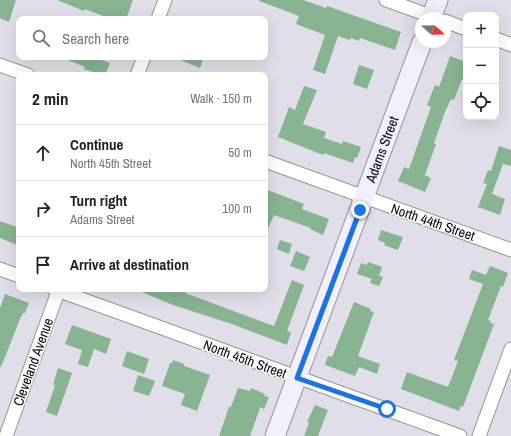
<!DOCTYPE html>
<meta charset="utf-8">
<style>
:root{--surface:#fff;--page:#f2f2f2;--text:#222;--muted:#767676;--line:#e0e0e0}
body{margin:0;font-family:"Archivo Narrow",sans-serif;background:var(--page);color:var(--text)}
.controls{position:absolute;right:12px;top:12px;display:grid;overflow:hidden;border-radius:8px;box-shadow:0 4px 16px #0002}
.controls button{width:36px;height:36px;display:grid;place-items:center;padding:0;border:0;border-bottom:1px solid var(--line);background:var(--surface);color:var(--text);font:20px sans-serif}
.compass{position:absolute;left:415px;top:12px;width:36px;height:36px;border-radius:50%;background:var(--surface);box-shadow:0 4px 16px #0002;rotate:110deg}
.stop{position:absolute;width:12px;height:12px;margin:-9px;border:3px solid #1a73e8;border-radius:50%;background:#fff}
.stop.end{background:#1a73e8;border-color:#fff;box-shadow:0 1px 4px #0008}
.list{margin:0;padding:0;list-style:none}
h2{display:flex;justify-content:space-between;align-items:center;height:52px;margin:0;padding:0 16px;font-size:17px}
h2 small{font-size:13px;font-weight:400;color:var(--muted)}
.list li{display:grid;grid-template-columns:26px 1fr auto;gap:12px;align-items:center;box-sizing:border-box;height:56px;padding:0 16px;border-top:1px solid var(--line)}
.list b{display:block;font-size:15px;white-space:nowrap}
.list p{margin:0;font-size:13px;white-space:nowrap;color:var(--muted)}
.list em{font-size:13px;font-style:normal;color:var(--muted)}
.icon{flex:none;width:22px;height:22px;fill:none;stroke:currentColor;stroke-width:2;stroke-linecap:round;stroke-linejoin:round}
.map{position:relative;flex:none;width:511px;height:436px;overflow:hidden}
.search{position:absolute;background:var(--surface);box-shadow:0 4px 16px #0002;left:16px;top:16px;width:252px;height:44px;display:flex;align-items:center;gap:10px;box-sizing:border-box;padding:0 14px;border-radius:8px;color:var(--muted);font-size:15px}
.panel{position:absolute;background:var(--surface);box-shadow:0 4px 16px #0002;left:16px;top:72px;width:252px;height:220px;border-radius:8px}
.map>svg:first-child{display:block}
.building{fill:#88b492}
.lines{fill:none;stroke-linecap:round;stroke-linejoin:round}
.street-casing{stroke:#96959e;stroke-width:15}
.secondary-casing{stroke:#96959e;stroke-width:21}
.street{stroke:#fff;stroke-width:13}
.secondary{stroke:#f2f0fb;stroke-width:19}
.route{stroke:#1a73e8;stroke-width:5}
.labels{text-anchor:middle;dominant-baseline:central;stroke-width:3;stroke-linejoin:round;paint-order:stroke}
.street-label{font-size:14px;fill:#0c0c0f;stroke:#fff}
</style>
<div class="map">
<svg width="511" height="436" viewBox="0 0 511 436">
<rect width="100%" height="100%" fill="#e0dfe9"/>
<path class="building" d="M0,0H16L9,22L0,18Z
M57,0H133L126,19H105L106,17L85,9L84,11Z
M259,0H303L326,8L327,6L401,32L395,50L360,38L359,41L351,38L350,40L338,36L325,74L313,70L325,35L296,24L299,16L259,1Z
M450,56L466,62V81L462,79L454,100L451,99L445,112L434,143L436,144L425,175L431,178L425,192L398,181L404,167L409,169L431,107L427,105L435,85L439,87Z
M60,57H93L110,63L105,75H101L84,69L85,67Z
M173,57H204L200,68Z
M359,65L374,70L367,89L353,84Z
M304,86L317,90L303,124L326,132L324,138L342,144L343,141L361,147L357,158L355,157L353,163L324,153L323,155L278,137L289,107L295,110Z
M499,146L511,150V166L503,164L492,194L505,199L500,215L478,207L487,184L483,183L488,170L491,171Z
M265,189L304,204L302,209L329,219L323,235L310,229L311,228L274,215L265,236Z
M0,221L19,228V239L17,245L0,238Z
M381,230L403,237L398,250L384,245L385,243L378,240Z
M280,240L292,244L289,254L277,249Z
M296,251L310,257L304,271L290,266Z
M368,262L382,267L379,276L383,277L379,286L370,283L372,279L357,274L361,263L367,265Z
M490,266L508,273L503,287L501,286L488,320L491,321L490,323L494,324L463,407L461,406L459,411L401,389L407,372L448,387L458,361L454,360L483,284L469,279L472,270L486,275Z
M292,280L304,285L287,331L291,332L287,345L232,324L173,305L137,290V289H185V293L274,326Z
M5,294L29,303L25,313H23L20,319L1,367H0V308Z
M354,302L371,309L370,311L374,312L358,356L380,364L377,374L359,367L355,376L325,365L328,356L332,357Z
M72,325L111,339L106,354L94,349L88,367L78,364L82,350L65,344Z
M127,351L149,359L144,374L122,366Z
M173,360L184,364V366L210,375L197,411L181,405L185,394L162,386L170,363H172Z
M58,368L72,373L57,416L46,412L55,385H53Z
M138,375L155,381L149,396L133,391Z
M238,388L250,391L251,388L265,394L264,396L269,397L264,409L260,407V408L250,436H219L229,407H231Z
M315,405L328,410L318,436H304L309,423L307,422Z"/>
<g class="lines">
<g class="street-casing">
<path id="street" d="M386,0L436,18
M158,19L165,0
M445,21L466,29
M496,39L511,45
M0,65L28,75
M137,75L144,57
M265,161L511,250
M0,269L19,276
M54,289L460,436
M6,436L59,289
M479,436L511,349"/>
</g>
<g class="secondary-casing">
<g id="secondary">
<path d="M431,18L438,0"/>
<path id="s1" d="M275,436L422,42"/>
</g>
</g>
<use href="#street" class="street"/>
<use href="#secondary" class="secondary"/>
</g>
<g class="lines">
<path class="route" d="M360,210L297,378L387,409"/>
</g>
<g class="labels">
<g class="street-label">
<text stroke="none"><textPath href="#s1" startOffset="306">Adams Street</textPath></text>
<text transform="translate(433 222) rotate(19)">North 44th Street</text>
<text transform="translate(245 359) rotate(20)">North 45th Street</text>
<text transform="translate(33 362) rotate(-70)">Cleveland Avenue</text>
</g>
</g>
</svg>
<div class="controls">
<button>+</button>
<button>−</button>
<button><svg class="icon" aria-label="locate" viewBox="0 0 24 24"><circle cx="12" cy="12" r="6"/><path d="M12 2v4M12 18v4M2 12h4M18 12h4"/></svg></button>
</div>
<svg class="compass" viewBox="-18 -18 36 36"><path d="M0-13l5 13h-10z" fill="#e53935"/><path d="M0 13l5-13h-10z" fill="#767676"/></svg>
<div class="stop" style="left:387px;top:409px"></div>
<div class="stop end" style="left:360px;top:210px"></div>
<div class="search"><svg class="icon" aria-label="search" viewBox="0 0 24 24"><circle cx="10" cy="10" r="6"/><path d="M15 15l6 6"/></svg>Search here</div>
<section class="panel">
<h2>2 min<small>Walk · 150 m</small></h2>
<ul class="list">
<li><svg class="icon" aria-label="ahead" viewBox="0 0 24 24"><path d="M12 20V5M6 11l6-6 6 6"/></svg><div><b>Continue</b><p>North 45th Street</p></div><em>50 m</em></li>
<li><svg class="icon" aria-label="right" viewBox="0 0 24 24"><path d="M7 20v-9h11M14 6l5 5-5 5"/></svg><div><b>Turn right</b><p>Adams Street</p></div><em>100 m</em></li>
<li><svg class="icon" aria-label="arrive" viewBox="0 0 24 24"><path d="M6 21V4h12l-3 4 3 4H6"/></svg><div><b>Arrive at destination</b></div></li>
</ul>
</section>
</div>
